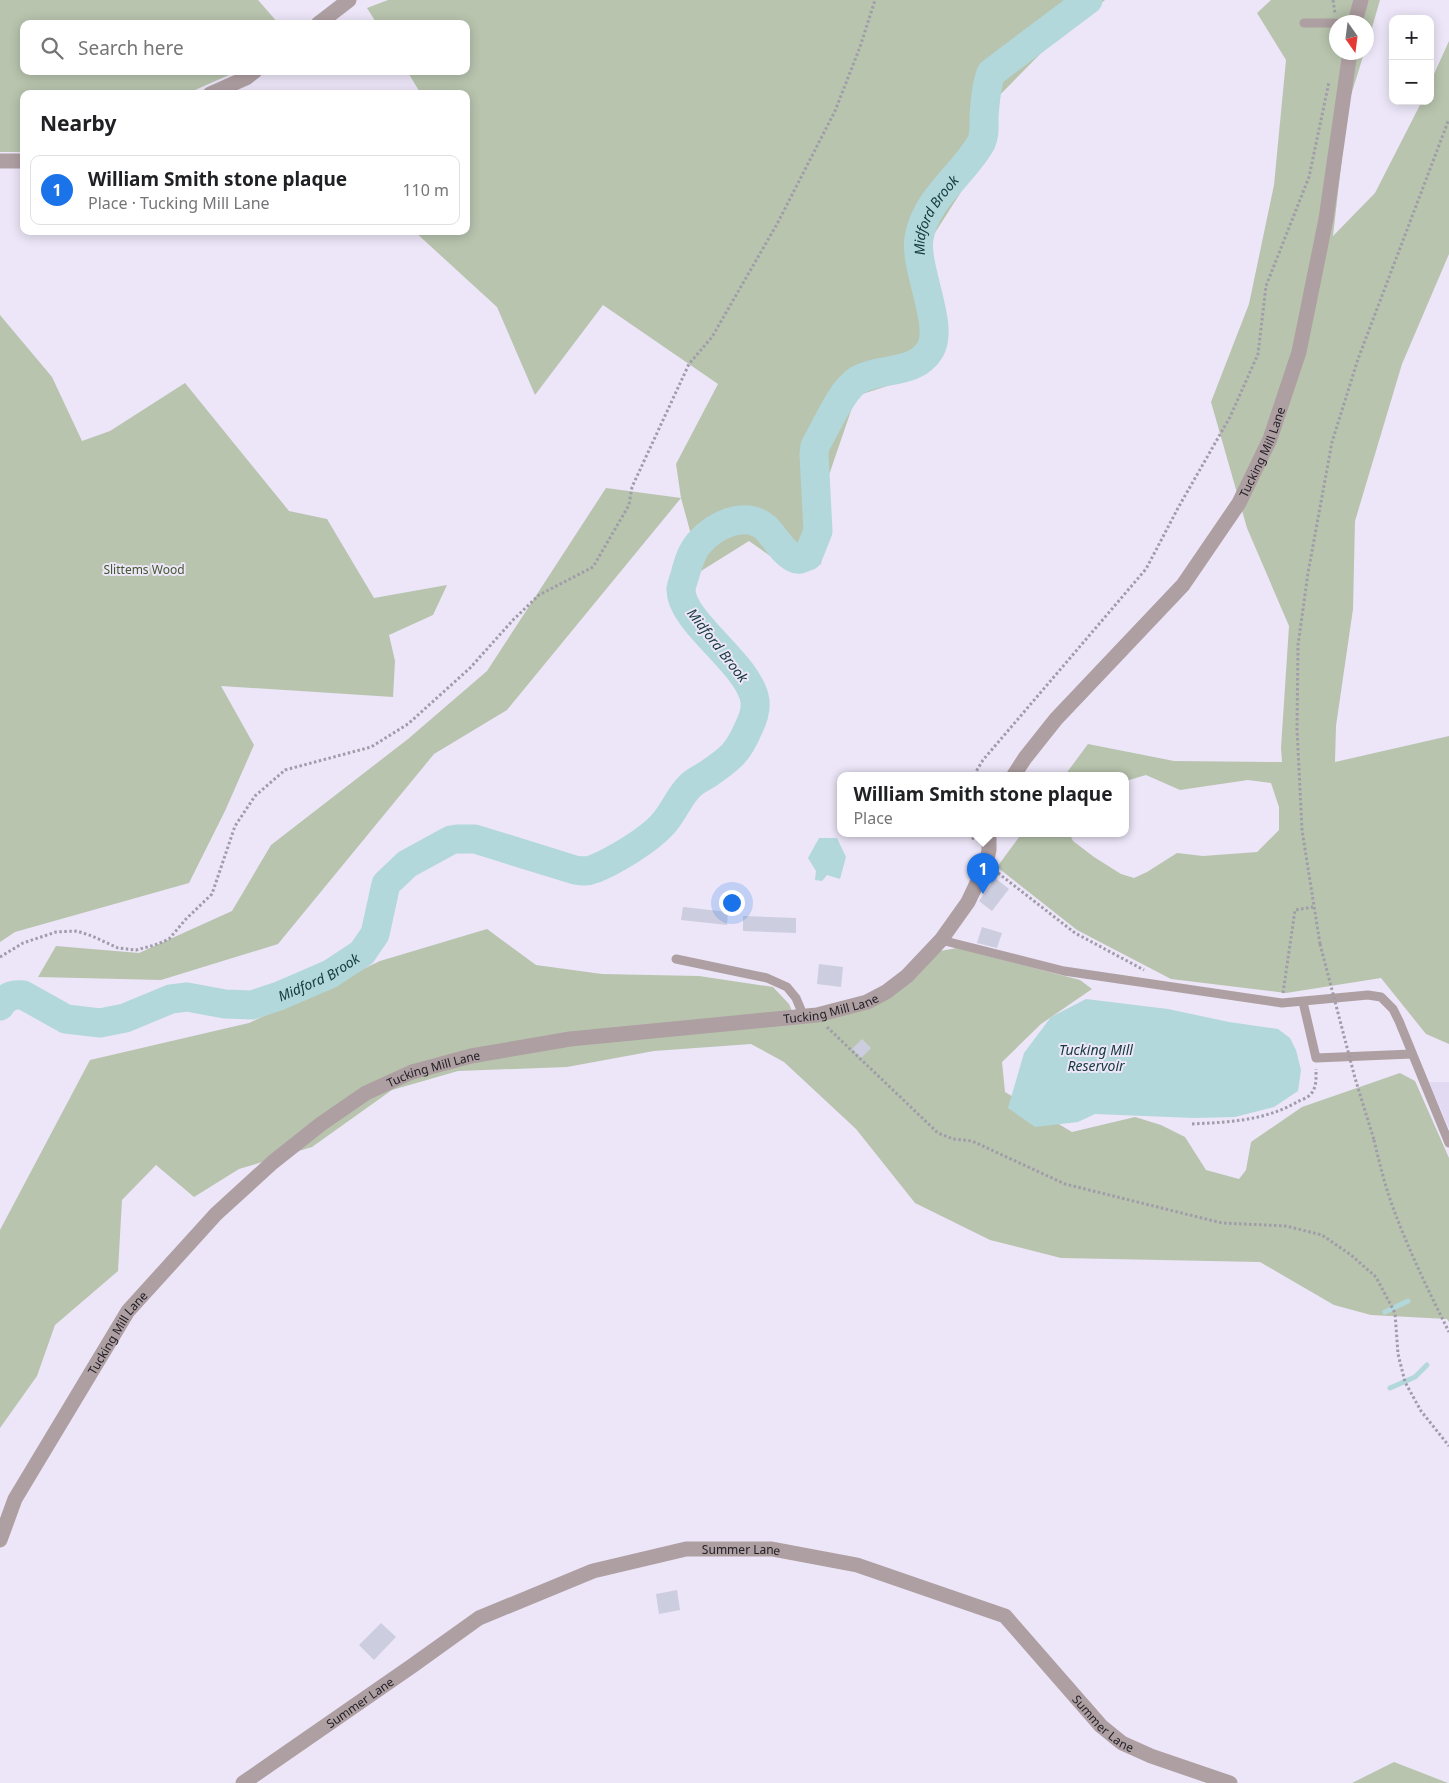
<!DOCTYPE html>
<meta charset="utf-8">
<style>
:root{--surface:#fff;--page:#f6f6f6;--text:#202124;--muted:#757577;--line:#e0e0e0;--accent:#1a73e8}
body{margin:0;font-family:"Noto Sans",sans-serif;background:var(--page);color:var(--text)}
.controls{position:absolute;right:15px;top:15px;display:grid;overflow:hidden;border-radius:10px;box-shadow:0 2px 12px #0003}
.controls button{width:45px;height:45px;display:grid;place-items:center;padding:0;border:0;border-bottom:1px solid var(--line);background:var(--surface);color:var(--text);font:25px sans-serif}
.compass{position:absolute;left:1329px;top:15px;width:45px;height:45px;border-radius:50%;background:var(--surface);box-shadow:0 2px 12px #0003;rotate:166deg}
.you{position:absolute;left:731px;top:902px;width:18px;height:18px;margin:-12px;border:4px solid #fff;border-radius:50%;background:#1a73e8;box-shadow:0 0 0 8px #1a73e833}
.badge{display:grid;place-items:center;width:32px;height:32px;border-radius:50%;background:var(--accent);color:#fff;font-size:16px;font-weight:700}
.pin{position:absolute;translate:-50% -41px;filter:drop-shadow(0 1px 2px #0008)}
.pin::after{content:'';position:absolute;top:26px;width:18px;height:15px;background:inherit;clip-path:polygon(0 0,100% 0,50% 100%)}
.popup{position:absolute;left:837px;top:772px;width:292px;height:65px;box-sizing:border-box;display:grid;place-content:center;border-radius:10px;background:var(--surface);filter:drop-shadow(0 1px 4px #0005);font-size:16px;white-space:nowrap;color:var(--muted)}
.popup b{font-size:19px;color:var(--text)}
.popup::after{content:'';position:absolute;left:50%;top:100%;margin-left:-10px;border:10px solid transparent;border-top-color:var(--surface)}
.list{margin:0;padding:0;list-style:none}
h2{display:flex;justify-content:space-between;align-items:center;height:65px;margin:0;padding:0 20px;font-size:21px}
h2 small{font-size:16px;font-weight:400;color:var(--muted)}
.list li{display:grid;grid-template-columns:32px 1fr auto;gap:15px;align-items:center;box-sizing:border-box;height:70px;margin:0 10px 10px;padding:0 10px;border:1px solid var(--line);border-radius:10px}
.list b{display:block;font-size:19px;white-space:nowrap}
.list p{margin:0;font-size:16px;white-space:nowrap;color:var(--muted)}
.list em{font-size:16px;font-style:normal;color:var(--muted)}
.icon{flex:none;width:28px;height:28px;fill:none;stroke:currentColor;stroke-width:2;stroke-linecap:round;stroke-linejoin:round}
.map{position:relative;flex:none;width:1449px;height:1783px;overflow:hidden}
.search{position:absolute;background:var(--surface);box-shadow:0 2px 12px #0003;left:20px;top:20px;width:450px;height:55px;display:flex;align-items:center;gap:12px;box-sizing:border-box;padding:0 18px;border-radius:10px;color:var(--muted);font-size:19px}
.panel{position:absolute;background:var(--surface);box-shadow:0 2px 12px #0003;left:20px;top:90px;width:450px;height:145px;border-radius:10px}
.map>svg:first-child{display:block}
.built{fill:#e2d9f2}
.green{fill:#b8c4ae}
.water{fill:#b2d8dc}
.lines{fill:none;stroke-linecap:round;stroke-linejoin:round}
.stream{stroke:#b2d8dc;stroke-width:5}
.river{stroke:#b2d8dc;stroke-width:29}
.building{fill:#cdcde0}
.path{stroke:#a09ca9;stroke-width:3;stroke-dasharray:2.5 2.5;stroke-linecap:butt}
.lane{stroke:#ae9fa2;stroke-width:9}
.street{stroke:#ae9fa2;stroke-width:15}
.path-bridge{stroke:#a09ca9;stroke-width:3;stroke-dasharray:2.5 2.5;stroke-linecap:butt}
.labels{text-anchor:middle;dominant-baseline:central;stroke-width:4;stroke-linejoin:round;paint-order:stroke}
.street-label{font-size:12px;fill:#222026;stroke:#ece6f8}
.park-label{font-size:12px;fill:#43592e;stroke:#ece6f8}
.water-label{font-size:14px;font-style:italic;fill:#13383c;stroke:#ece6f8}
</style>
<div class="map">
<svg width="1449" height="1783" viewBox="0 0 1449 1783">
<rect width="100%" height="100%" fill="#ece6f8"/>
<path class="built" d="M1429,1082H1449V1128Z"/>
<path class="green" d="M0,0H258L279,24H24V71H238L186,94H24V152H0Z
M388,0H1105L1048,46L994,101L989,148L931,239L942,332L928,373L856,396L829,475L821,564L793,572L749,541L701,571L681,498L507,710L434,754L278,944L161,980L38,977L56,946L139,953L232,911L271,845L408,739L487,671L606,488L681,498L676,464L718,384L603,305L535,395L497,307L414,231H466V94H421L407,71H466V24H377L367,8Z
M1271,0H1380L1367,45L1366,22H1336V52L1364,53L1348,105L1333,236L1375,193L1422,101H1430V83L1449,41V254L1402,364L1355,521L1353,609L1336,726L1335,762L1449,736V1044L1426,1034L1381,978L1286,993L1171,979L1077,930L997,867L1022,833H1069L1073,841L1094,857L1121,874L1134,878L1147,872L1177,853L1203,856L1257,852L1279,830V807L1271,783L1248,780L1180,790L1146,775L1126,781V775H1065L1088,744L1174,761L1282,762L1281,748L1289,626L1247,528L1211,402L1249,304L1274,185L1286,60L1257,13Z
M0,315L52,377L82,441L110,431L185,383L289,511L327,519L374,598L447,585L433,615L389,635L395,661L393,697L221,686L254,745L225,811L189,883L15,932L0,942Z
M487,929L536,965L602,974L699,976L773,987L789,1004L797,1022L847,1012L940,951L957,948L1080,980L1092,989L1041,1024L1002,1062L1005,1092L1072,1132L1135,1117L1161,1125L1185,1137L1206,1170L1239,1179L1246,1170L1251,1142L1302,1107L1400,1073L1415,1081L1449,1158V1322L1447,1319L1371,1315L1334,1305L1260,1262L1061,1258L990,1240L915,1203L856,1129L784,1062L751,1044L654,1051L567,1067L458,1071L392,1090L312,1147L239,1169L194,1197L156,1165L122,1200L118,1271L55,1325L37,1376L0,1428V1230L90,1060L249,1023L380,961Z
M1394,1762L1448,1783H1352Z"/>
<path class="water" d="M819,838H837L846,857L840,879L827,875L822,881L815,880L816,871L808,858Z
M1086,999L1168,1009L1229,1022L1278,1029L1290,1038L1296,1050L1301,1070L1298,1091L1274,1107L1235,1117L1194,1118L1095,1114L1078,1122L1035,1127L1008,1108L1024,1053L1051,1017Z"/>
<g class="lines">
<path class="stream" d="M1385,1312L1408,1301
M1390,1388L1415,1377L1427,1365"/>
<path class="river" id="s1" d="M0,1006C5,997 13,994 23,995L66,1019L100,1023L125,1018L171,999L187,997L225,1004L252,1005L279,996L330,974L362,953L375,934L386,884L407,864L451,840L457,839H475L575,870C581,871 587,872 594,869C614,861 649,840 663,824C673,813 679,797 689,787C694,781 702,778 708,774C731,758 738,753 749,727C753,719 756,710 755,701C750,664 680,622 681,589C682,583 685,576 686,571C689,561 692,551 699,543C714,526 745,509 766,528C775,537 782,552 794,558C799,561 803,558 808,556L818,531L814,454L815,446C826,428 841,390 858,380C880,367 915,375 930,350C945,326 914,268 919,238C926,198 962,176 981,143C985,135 984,127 984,117C985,102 986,87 991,73L1088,0"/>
</g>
<path class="building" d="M995,878L1009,889L992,911L979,901Z
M683,907L728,912L727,925L681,920Z
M743,916L796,918V933L743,931Z
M982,927L1002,933L997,948L977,943Z
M819,964L843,967L841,987L817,984Z
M862,1039L871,1048L861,1058L852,1049Z
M677,1590L680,1610L659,1614L656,1594Z
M381,1623L396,1637L374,1660L359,1645Z"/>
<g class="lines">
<path class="path" d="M1333,0L1335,13
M974,775L983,760L1146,569L1178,508L1230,417L1258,354L1266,286L1309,177L1329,82
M970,833L974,840
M998,873L1075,933L1144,970
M1320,944L1302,830L1297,729L1298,645L1308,573L1332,442L1358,359L1449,119
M0,957L23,943L56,932L77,931L92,936L118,948L136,950L155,945L169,939L186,919L212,894L235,826L255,796L285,770L371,747L408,724L470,668L513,620L539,595L593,567L629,505L632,487L689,364L712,337L777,224L835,111L860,47L875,0
M1283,993L1295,910L1313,907
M827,1027L938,1133L953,1139L972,1141L1065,1184L1222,1223L1286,1226L1322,1235L1351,1255L1376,1277L1395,1313L1398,1354L1405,1382L1421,1411L1449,1446
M1192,1124C1229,1122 1264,1121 1297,1102C1301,1100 1307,1098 1310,1095C1317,1088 1316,1078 1316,1069
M1374,1140C1379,1161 1384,1182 1391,1202C1407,1247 1428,1290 1449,1332"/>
<path class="lane" d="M1304,23H1336
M941,940L1064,971L1282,1003L1368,995L1381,997L1393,1009L1399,1021L1449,1143
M676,959L767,978L787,987L796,998L804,1017
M1303,1002L1316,1058L1412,1054"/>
<g class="street">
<path d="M1355,22L1361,0"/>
<path d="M318,24L349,0"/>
<path d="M210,94L246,78L255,71"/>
<path d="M0,161H24"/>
<path id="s2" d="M1014,775L1025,758L1056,719L1183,585L1239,503L1270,439L1299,352L1326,219L1350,52"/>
<path id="s3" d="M0,1540L15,1499L128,1311L216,1214L273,1162L321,1124L366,1093L412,1072L471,1056L570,1039L817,1015L867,1002L886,992L907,976L941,940L968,902L986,864L989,850V833"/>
<path id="s4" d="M243,1783L412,1666L479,1618L593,1571L686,1549H772L857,1565L1005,1616L1101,1726L1122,1743L1151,1756L1230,1783"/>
</g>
<path class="path-bridge" d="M1320,944L1355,1078L1374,1140"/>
</g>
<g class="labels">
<g class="street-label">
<text stroke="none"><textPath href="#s2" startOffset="410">Tucking Mill Lane</textPath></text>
<text stroke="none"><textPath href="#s3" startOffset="1062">Tucking Mill Lane</textPath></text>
<text stroke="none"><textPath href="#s3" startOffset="659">Tucking Mill Lane</textPath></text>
<text stroke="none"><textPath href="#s3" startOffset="239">Tucking Mill Lane</textPath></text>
<text stroke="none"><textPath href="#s4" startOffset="562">Summer Lane</textPath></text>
<text stroke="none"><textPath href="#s4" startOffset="142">Summer Lane</textPath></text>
<text stroke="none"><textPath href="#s4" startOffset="982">Summer Lane</textPath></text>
</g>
<g class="park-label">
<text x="144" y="569">Slittems Wood</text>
</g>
<g class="water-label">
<text stroke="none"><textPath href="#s1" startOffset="1665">Midford Brook</textPath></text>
<text transform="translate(718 645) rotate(52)">Midford Brook</text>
<text stroke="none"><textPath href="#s1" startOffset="340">Midford Brook</textPath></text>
<text x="1096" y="1049">Tucking Mill<tspan x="1096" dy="16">Reservoir</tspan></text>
</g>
</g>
</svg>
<div class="controls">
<button>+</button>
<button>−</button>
</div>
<svg class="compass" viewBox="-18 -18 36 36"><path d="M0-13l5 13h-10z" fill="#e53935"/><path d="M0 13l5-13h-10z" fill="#757577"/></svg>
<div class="you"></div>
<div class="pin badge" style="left:983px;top:894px">1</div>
<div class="popup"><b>William Smith stone plaque</b>Place</div>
<div class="search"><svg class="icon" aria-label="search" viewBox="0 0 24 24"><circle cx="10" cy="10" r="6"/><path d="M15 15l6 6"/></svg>Search here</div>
<section class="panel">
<h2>Nearby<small></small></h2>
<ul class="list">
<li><span class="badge">1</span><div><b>William Smith stone plaque</b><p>Place · Tucking Mill Lane</p></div><em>110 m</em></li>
</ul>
</section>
</div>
